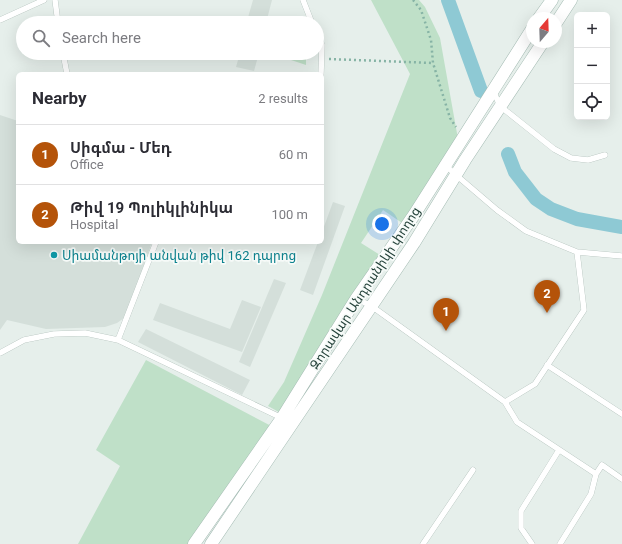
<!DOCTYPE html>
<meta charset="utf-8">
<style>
:root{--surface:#fff;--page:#f7f7f7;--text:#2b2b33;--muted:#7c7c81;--line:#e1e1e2;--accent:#b45309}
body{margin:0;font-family:Roboto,"Noto Sans Armenian",sans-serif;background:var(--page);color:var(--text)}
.controls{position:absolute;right:12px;top:12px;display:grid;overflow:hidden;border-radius:6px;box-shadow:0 4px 16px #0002}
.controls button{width:36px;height:36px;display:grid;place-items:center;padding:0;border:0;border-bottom:1px solid var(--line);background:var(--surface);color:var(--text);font:20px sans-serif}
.compass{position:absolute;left:526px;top:12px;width:36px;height:36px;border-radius:50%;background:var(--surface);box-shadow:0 4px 16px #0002;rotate:19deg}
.you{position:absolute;left:382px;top:224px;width:14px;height:14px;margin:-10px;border:3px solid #fff;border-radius:50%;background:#1a73e8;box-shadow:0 0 0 6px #1a73e833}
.badge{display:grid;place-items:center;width:26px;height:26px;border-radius:50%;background:var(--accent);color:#fff;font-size:13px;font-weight:700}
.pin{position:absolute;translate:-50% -33px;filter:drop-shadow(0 1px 2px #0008)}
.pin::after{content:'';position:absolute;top:21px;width:14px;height:12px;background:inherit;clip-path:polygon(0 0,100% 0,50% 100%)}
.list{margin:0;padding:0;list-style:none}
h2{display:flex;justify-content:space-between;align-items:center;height:52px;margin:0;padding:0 16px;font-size:17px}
h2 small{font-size:13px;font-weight:400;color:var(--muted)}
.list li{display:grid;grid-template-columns:26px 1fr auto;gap:12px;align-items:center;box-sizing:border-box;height:60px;padding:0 16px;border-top:1px solid var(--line)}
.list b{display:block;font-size:15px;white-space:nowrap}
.list p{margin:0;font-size:13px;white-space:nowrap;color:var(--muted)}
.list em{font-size:13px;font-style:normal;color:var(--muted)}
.icon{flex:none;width:22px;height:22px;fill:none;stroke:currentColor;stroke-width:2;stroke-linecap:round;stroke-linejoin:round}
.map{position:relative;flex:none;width:622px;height:544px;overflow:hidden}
.search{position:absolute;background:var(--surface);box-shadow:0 4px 16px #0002;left:16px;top:16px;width:308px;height:44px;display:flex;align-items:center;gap:10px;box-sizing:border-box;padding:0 14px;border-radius:22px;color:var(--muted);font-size:15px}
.panel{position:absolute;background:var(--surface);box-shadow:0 4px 16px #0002;left:16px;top:72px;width:308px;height:172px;border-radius:6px}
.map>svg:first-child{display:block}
.built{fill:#d4dfda}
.green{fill:#bfe0c8}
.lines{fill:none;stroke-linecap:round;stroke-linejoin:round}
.canal{stroke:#8ec9d4;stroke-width:14}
.lane-casing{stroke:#a8b8b2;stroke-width:6}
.secondary-casing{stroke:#a4bbb3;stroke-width:13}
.path{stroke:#86b3a5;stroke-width:2.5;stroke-dasharray:2 3;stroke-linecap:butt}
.lane{stroke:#fff;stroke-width:5.5}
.secondary{stroke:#fff;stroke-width:12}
.culture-dot{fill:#0f9aa8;stroke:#f7fbf9;stroke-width:1.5}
.labels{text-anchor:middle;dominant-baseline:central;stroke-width:3.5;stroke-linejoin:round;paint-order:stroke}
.culture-label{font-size:13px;fill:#0d838f;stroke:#f7fbf9;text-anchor:start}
.street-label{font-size:13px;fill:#24423a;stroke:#f7fbf9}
</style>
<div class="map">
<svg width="622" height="544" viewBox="0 0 622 544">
<rect width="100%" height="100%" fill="#e6efeb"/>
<path class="built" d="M253,0H272L266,23H255L247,21Z
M240,53H259L254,71L236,67Z
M0,115L18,121V242H152L130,305L124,318L117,323L105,327L46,329L7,320L0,330Z
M333,202L345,206L313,295L300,290L318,242H322V232Z
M274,279L286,283L250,367L239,362Z
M242,300L261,307L242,352L153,320L160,303L230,329Z
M146,329L250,380L242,395L138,342Z"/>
<path class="green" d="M371,0H419L425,7L440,38L458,139L408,227L383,210L361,243L388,260L286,416L268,406L284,382L322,295L410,74Z
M277,16L291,19L295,23H275Z
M270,53H306V65Z
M146,360L275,428L189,544H78L120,466L96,450Z"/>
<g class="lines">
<path class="canal" d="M448,0L481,91
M508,154L515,172L536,199L551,209L577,219L622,227"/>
<g class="lane-casing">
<path id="lane" d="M55,0L58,23
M303,0L312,23
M0,20L44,0
M317,34L322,45L321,74
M63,53L67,74
M493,90L500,106L554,149L571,158L588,160L605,155
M445,165L456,175L497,210L526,231L577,252L622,256
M356,299L370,305L505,402L517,422L596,474L602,465L622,479
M118,340L156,242
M0,353L24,340L54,334L85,333L118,340L282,418
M547,365L622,414
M505,402L535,384L584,310L577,252
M423,544L473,470
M532,544L521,528V511L559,450
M560,544L591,494L596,474"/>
</g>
<g class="secondary-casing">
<path id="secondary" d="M539,18L552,0
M556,23L571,0
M194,544L282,418L356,299L414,215L532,29
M211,544L414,243L465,160L543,42"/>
</g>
<path class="path" d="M413,0L421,10L431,40L433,63L450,118L456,127
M329,59L433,63"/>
<use href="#lane" class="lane"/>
<use href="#secondary" class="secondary"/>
</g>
<circle class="culture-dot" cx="54" cy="255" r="4"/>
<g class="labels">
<g class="culture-label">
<text x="62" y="255">Սիամանթոյի անվան թիվ 162 դպրոց</text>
</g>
<g class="street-label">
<text transform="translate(365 288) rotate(-57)">Զորավար Անդրանիկի փողոց</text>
</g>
</g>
</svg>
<div class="controls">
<button>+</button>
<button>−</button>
<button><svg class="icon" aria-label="locate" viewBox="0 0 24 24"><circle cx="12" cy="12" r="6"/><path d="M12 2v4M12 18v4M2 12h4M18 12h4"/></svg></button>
</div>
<svg class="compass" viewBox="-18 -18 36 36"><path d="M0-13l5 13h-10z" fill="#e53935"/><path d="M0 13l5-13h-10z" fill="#7c7c81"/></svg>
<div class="you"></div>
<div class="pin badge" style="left:446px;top:331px">1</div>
<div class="pin badge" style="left:547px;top:313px">2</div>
<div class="search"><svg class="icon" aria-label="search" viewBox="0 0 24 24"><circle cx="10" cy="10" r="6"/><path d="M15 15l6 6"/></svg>Search here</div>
<section class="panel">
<h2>Nearby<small>2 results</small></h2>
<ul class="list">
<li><span class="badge">1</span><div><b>Սիգմա - Մեդ</b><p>Office</p></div><em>60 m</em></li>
<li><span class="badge">2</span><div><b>Թիվ 19 Պոլիկլինիկա</b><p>Hospital</p></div><em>100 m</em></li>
</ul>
</section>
</div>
